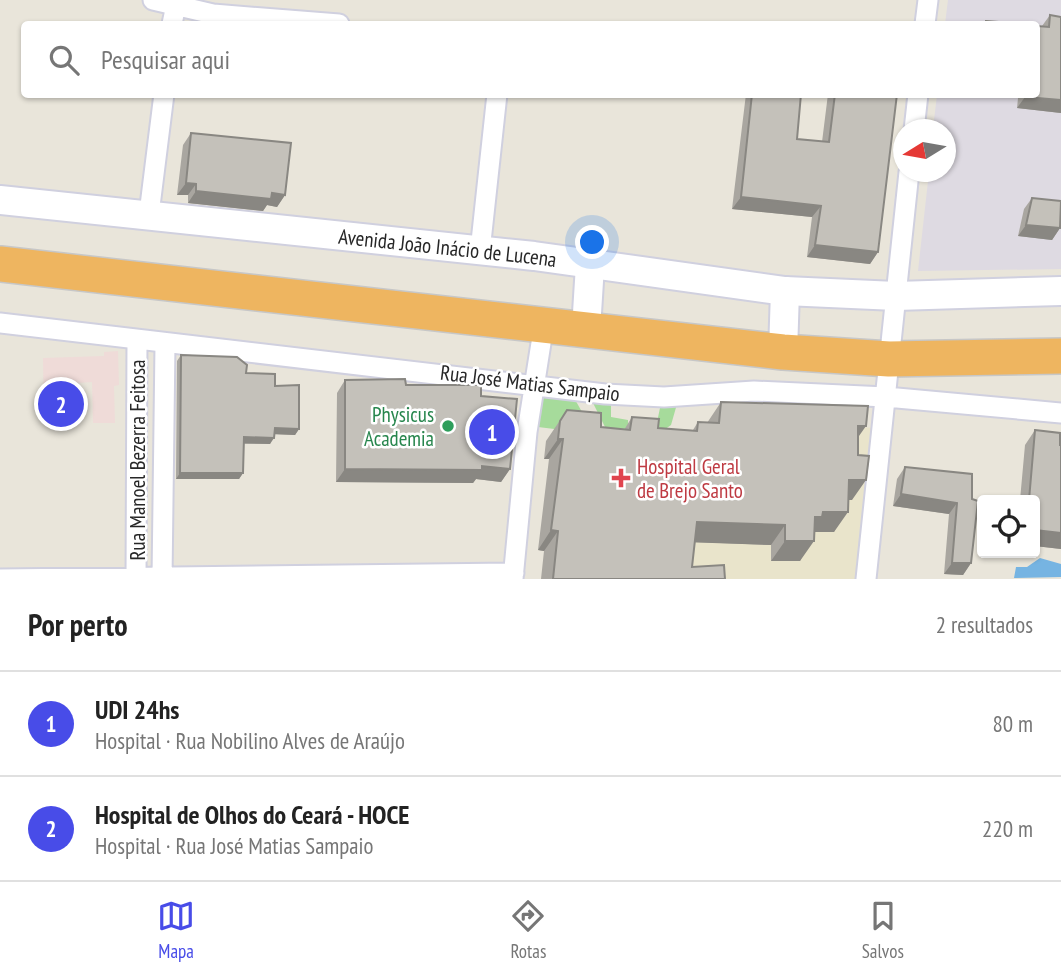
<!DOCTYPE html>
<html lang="pt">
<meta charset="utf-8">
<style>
:root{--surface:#fff;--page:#f6f6f6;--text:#222;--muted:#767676;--line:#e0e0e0;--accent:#484ce8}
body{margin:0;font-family:"PT Sans Narrow",sans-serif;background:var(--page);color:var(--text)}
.controls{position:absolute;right:21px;bottom:21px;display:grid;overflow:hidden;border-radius:7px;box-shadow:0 2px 5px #0004}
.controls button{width:63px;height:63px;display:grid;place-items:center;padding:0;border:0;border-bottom:2px solid var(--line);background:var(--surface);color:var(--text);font:35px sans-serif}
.compass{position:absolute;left:893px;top:119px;width:63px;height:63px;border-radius:50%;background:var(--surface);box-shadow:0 2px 5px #0004;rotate:259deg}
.you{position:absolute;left:593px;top:243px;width:24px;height:24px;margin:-18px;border:5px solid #fff;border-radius:50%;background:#1a73e8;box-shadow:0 0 0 10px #1a73e833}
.badge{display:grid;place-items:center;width:46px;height:46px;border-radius:50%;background:var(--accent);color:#fff;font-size:23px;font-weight:700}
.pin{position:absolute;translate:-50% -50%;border:4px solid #fff;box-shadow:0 2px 7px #0006}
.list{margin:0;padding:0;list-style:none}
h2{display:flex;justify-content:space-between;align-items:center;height:91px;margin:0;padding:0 28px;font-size:30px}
h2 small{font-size:23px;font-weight:400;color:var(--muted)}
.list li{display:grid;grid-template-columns:46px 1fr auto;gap:21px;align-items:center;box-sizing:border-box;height:105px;padding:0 28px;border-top:2px solid var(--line)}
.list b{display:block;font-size:26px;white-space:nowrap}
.list p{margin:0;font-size:23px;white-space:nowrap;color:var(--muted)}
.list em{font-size:23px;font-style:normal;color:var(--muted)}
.icon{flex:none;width:38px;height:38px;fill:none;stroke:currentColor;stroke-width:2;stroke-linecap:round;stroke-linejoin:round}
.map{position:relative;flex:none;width:1061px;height:579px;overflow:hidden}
.search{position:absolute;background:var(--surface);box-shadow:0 2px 5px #0004;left:21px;right:21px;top:21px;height:77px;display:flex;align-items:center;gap:18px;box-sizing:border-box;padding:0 24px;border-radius:7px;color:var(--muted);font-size:26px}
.sheet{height:301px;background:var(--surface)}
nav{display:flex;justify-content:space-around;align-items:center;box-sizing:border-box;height:98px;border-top:2px solid var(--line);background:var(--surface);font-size:19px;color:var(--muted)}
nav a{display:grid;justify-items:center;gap:4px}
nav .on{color:var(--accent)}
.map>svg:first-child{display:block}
.industrial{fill:#dedae2}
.education{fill:#e9e4cb}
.medical{fill:#efdbd8}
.green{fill:#a6db9b}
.water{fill:#76b4e2}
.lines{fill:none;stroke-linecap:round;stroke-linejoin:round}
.street-casing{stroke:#d0d0df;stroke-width:23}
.secondary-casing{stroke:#d0d0df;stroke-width:32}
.highway-casing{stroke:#c7c7c7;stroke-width:38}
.street{stroke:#fff;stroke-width:19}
.secondary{stroke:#fff;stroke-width:28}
.highway{stroke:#eeb560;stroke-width:35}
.wall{fill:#a9a6a0}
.shaded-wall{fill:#898782}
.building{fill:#c4c1ba;stroke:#898782;stroke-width:2}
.leisure-dot{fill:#2e9e5b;stroke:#fff;stroke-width:2.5}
.health-dot{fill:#e0444e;stroke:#fff;stroke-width:2.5}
.labels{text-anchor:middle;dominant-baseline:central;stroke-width:5;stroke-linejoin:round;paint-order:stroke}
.street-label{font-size:21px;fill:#272727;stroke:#fff}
.leisure-label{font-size:21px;fill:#27864d;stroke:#fff;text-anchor:end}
.health-label{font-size:21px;fill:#be3a42;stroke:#fff;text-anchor:start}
</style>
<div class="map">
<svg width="1061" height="579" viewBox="0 0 1061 579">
<rect width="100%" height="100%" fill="#e9e5da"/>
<path class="industrial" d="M948,0H1061V269L918,271L929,172H946V130L933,129L937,95L1036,94V24H945Z"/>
<path class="education" d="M707,422L883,428L865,579H689Z"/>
<path class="medical" d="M118,351L119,385L114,386L115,423H93L92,382L78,383V423L44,424L43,358L104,356V352Z"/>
<path class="green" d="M542,392L573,396L591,428L587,433L538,427Z
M590,397H611V417L628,420V438L609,435Z
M661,403L677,404L671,425L654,437Z"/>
<path class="water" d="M1040,558L1061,564V577L1014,578L1016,567H1027Z"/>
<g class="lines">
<g class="street-casing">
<path id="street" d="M153,0L213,14L339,24
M172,24L177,0
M925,24L928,0
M914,130L918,94
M149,214L164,94
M480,251L497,94
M0,323L605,394L664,397L754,391L886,397L1061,413
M0,579L514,573
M136,579L137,340
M162,579L165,344
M513,579L527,432L544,324
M866,579L909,172"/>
</g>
<g class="secondary-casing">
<g id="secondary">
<path id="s1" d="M0,200L534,256L785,291L896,296L1061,291"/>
<path d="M586,329L590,265"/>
<path d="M783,352L785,291"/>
</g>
</g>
<g class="highway-casing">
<path id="highway" d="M0,264L783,352L889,359L1061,356"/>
</g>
<use href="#street" class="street"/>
<use href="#secondary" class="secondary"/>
<use href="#highway" class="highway"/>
</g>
<path class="wall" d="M1050,15L1061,17V113L1017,108L1018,98L985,94H1037L1042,26Z
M746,94H801L797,139L822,142L828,94H897L878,252L870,264L807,257L812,217L732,209Z
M191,133L285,195L277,207L267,205L263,211L188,203V195H177L183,145Z
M1032,198L1060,228L1052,240L1018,236L1024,209Z
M181,355L246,373L275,386L299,429L295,435L274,434L270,444H244L243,473L239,479H176L177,361Z
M345,380L481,396L510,469L501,482L476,479L473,483L336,482L337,393Z
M721,402L858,438L852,500H848L834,532H814L800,561H771V545L695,542L692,567L725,579H541L544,551L538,550L549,459H544L546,441L567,410L601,427L624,430L632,417L658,428L693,430L698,422L707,423Z
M1035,430L1061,445V549L1035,546V500H1020L1025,445Z
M905,467L972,474L971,563L963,575L944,574L949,514L893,506L897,479Z"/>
<path class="shaded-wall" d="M985,94H1020L1018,98Z
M1025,97L1061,100V113L1017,108Z
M186,183L196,184L188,195H177Z
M196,191L272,193L285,195L277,207L267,205L263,211L188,203Z
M741,197L821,206L812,217L732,209Z
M1026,225L1060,228L1052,240L1018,236Z
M815,245L878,252L870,264L807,257Z
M858,426H866L852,446Z
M275,428L299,429L295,435L270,434Z
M244,437L274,438L270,444L240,443Z
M558,439H563L549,459H544Z
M482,466L510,469L501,482L476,479L473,483L336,482L345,469Z
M180,473H243L239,479H176Z
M849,480H866L852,500H835Z
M901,494L957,503L949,514L893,506Z
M823,512H848L834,532H812L815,517Z
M697,522L785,525L771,545L683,542Z
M551,530L558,531L544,551L538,550Z
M1035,530L1061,533V549L1035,546Z
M785,541H814L800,561H771Z
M952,563H971L963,575L944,574Z"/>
<path class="building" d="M1050,15L1061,17V100L1025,97V94H1037V26L1049,27Z
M986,21L1023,24H986Z
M752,94H801L797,139L829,142L835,94H897L878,252L815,245L821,206L741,197Z
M191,133L291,143L285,195L272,193L271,199L196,191V184L186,183Z
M1032,198L1061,201L1060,228L1026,225Z
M181,355L237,357L247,365L246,373L275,374V386L299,385V429L275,428L274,438L244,437L243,473H180Z
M405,379L406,385H481V396L517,399L510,469L482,466V470L345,469V380Z
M721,402L868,406L866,426H858V455L869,456L866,480H849L848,512H823L822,517H815L814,541H785V525L697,522L692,567L724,565L725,579H553L558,531L551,530L563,439H558L560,421L567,410L601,413V427L630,430L632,417L659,419L658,428L697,431L698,422L719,423Z
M1035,430L1060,433V445H1061V533L1035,530V500H1029Z
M905,467L972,474V499L978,501L971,563H952L957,503L901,494Z"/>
<circle class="leisure-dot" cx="448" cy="426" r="7"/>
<path class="health-dot" d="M617.5 467.5h7v7h7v7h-7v7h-7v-7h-7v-7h7z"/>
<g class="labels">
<g class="street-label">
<text stroke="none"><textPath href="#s1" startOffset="450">Avenida João Inácio de Lucena</textPath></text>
<text transform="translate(530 383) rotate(7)">Rua José Matias Sampaio</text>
<text transform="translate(137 460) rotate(-90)">Rua Manoel Bezerra Feitosa</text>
</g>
<g class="leisure-label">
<text x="434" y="414">Physicus<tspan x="434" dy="24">Academia</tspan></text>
</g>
<g class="health-label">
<text x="637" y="466">Hospital Geral<tspan x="637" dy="24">de Brejo Santo</tspan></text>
</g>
</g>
</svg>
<div class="controls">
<button><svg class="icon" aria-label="locate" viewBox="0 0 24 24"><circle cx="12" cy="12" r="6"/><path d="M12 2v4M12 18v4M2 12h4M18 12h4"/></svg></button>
</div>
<svg class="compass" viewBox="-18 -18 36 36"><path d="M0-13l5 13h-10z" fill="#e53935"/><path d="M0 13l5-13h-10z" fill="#767676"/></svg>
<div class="you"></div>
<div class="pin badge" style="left:492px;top:432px">1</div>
<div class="pin badge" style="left:61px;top:404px">2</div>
<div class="search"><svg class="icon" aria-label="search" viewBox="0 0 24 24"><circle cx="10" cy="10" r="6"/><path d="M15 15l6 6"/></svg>Pesquisar aqui</div>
</div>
<section class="sheet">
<h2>Por perto<small>2 resultados</small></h2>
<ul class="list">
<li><span class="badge">1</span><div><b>UDI 24hs</b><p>Hospital · Rua Nobilino Alves de Araújo</p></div><em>80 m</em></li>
<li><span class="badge">2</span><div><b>Hospital de Olhos do Ceará - HOCE</b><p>Hospital · Rua José Matias Sampaio</p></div><em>220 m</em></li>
</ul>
</section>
<nav>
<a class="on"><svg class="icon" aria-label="map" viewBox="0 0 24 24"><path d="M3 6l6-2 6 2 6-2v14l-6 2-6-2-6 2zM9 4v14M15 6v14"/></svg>Mapa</a>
<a><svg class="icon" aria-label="directions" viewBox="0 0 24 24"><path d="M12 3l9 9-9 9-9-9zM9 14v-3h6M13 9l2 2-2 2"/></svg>Rotas</a>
<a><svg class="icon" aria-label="saved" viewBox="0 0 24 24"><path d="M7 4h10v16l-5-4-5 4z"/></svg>Salvos</a>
</nav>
